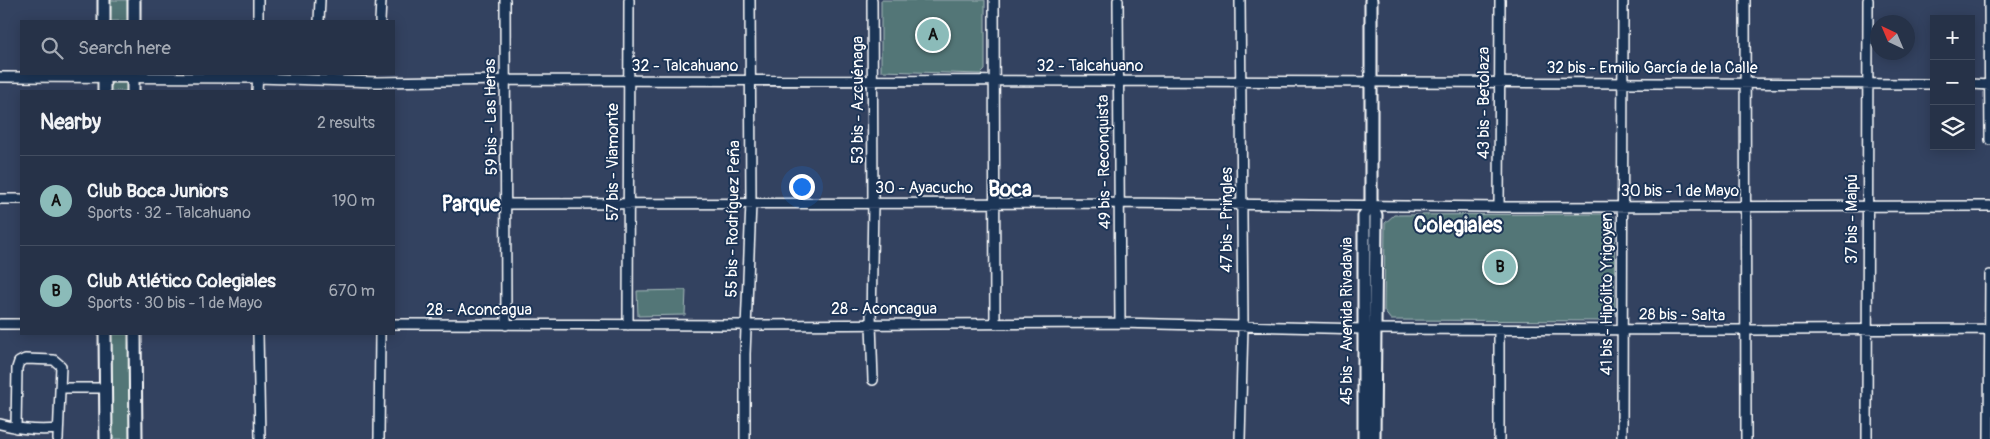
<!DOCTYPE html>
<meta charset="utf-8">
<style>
:root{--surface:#263248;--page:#323e52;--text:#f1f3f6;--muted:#a4aab4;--line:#424d60;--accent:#8bbbb9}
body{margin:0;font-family:Pangolin,sans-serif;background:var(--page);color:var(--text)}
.controls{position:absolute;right:15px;top:15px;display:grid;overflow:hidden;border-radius:0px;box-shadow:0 2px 12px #0003}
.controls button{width:45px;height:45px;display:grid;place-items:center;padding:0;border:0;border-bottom:1px solid var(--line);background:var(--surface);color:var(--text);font:25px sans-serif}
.compass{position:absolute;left:1870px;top:15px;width:45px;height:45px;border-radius:50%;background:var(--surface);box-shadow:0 2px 12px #0003;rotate:316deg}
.you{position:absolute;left:801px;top:186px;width:18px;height:18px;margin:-12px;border:4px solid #fff;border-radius:50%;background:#1a73e8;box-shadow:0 0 0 8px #1a73e833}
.badge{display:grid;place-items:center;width:32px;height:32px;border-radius:50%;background:var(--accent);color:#111;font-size:16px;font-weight:700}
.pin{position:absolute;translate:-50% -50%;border:2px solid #fff;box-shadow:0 1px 5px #0006}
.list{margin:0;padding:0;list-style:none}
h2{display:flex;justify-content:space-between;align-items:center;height:65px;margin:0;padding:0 20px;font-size:21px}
h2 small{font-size:16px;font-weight:400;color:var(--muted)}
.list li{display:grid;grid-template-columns:32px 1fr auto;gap:15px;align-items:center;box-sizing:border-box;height:90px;padding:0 20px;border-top:1px solid var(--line)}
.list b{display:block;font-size:19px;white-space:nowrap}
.list p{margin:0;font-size:16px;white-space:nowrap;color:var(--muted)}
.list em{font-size:16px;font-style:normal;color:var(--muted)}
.icon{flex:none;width:28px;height:28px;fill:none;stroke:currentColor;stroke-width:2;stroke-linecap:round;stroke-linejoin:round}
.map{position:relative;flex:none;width:1990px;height:439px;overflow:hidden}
.search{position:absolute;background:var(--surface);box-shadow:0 2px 12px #0003;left:20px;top:20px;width:375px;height:55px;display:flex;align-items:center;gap:12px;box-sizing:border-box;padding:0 18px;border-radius:0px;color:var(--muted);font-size:19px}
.panel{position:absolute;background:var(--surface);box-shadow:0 2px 12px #0003;left:20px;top:90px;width:375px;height:245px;border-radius:0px}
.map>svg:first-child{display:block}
.green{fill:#527677;stroke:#a8babb}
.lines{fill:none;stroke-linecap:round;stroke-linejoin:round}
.minor-casing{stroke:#fff;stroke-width:12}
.major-casing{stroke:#fff;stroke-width:15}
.minor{stroke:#1d3557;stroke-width:9}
.major{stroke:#1d3557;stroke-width:11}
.labels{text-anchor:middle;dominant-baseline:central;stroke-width:4;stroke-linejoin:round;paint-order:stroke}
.street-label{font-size:16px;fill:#fff;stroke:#1d3557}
.district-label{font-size:21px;font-weight:bold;fill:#fff;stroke:#1d3557}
</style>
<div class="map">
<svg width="1990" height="439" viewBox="0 0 1990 439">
<rect width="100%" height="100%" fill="#334260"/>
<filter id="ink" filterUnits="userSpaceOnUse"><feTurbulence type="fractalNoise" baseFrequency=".02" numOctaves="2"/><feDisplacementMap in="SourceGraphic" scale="10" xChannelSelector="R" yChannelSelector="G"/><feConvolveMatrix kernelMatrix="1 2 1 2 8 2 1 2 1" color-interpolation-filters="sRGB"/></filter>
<g filter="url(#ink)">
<path class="green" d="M110,0H128V21H110Z
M881,0H985V70L981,74L881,71Z
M110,83H128V91H110Z
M1610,214L1614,217L1615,313L1609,321L1391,320L1384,311L1385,223L1394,215Z
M686,290L685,315L638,316L637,291Z
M110,334H130L131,439H111Z"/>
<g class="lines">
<g class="minor-casing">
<path id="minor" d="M505,0L506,325
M872,0L873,203L871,324L873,380
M994,0L995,324
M1118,0L1120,323
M1745,0L1746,439
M1989,0L1990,140
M258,21V0
M319,21L320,0
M380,21L381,0
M0,77L258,78L377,82L505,80L1118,81L1934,84
M1971,84L1990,85
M257,91L258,74
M0,199H21
M507,204L1120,203L1499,207L1990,206
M1499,207L1500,0
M0,324H21
M394,324L747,325L1120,323L1363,329L1745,330L1990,329
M628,325L629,0
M1499,329V439
M258,334L260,439
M60,388H106
M0,424C19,429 38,431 58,429
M16,428L17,368L19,362L25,359L54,360L61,366L58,439
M379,439L380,334
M745,439V354L751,203L750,0
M1240,439L1243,325L1240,0
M1622,439L1623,0
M1867,439L1868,0
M1989,439L1990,275"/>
</g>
<g class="major-casing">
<path id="major" d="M1371,0V205L1376,215L1374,439
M104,21V0
M134,21V0
M104,91V74
M133,91V74
M105,334L106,439
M135,334L136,439
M1364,439V216L1371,205"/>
</g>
<use href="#minor" class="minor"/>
<use href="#major" class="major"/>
</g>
</g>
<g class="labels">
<g class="street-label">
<text x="685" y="66">32 - Talcahuano</text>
<text x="1090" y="66">32 - Talcahuano</text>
<text x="1652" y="68">32 bis - Emilio García de la Calle</text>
<text transform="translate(858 100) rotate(-90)">53 bis - Azcuénaga</text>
<text transform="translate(1484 103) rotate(-90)">43 bis - Betolaza</text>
<text transform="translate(491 117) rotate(-91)">59 bis - Las Heras</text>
<text transform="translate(613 162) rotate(-90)">57 bis - Viamonte</text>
<text transform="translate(1104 162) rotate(-91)">49 bis - Reconquista</text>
<text x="924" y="188">30 - Ayacucho</text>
<text x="1680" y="191">30 bis - 1 de Mayo</text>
<text transform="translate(733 219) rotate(-89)">55 bis - Rodríguez Peña</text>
<text transform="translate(1852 219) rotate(-90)">37 bis - Maipú</text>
<text transform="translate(1227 220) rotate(-90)">47 bis - Pringles</text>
<text transform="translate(1607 294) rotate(-90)">41 bis - Hipólito Yrigoyen</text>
<text x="884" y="309">28 - Aconcagua</text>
<text x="479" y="310">28 - Aconcagua</text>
<text transform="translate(1682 315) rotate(1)">28 bis - Salta</text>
<text transform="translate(1347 321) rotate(-90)">45 bis - Avenida Rivadavia</text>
</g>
<g class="district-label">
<text x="1010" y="189">Boca</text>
<text x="471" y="204">Parque</text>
<text x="1458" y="225">Colegiales</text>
</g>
</g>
</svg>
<div class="controls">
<button>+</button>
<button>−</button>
<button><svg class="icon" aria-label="layers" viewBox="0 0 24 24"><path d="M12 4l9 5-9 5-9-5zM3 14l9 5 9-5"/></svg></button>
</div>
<svg class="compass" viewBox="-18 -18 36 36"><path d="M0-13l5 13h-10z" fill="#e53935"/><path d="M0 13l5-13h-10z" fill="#a4aab4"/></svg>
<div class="you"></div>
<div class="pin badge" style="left:933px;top:35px">A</div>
<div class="pin badge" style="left:1500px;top:267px">B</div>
<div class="search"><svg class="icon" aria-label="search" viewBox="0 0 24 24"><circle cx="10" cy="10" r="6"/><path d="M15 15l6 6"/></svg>Search here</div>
<section class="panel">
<h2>Nearby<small>2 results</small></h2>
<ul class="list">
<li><span class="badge">A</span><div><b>Club Boca Juniors</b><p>Sports · 32 - Talcahuano</p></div><em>190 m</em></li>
<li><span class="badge">B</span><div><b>Club Atlético Colegiales</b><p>Sports · 30 bis - 1 de Mayo</p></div><em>670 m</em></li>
</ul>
</section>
</div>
